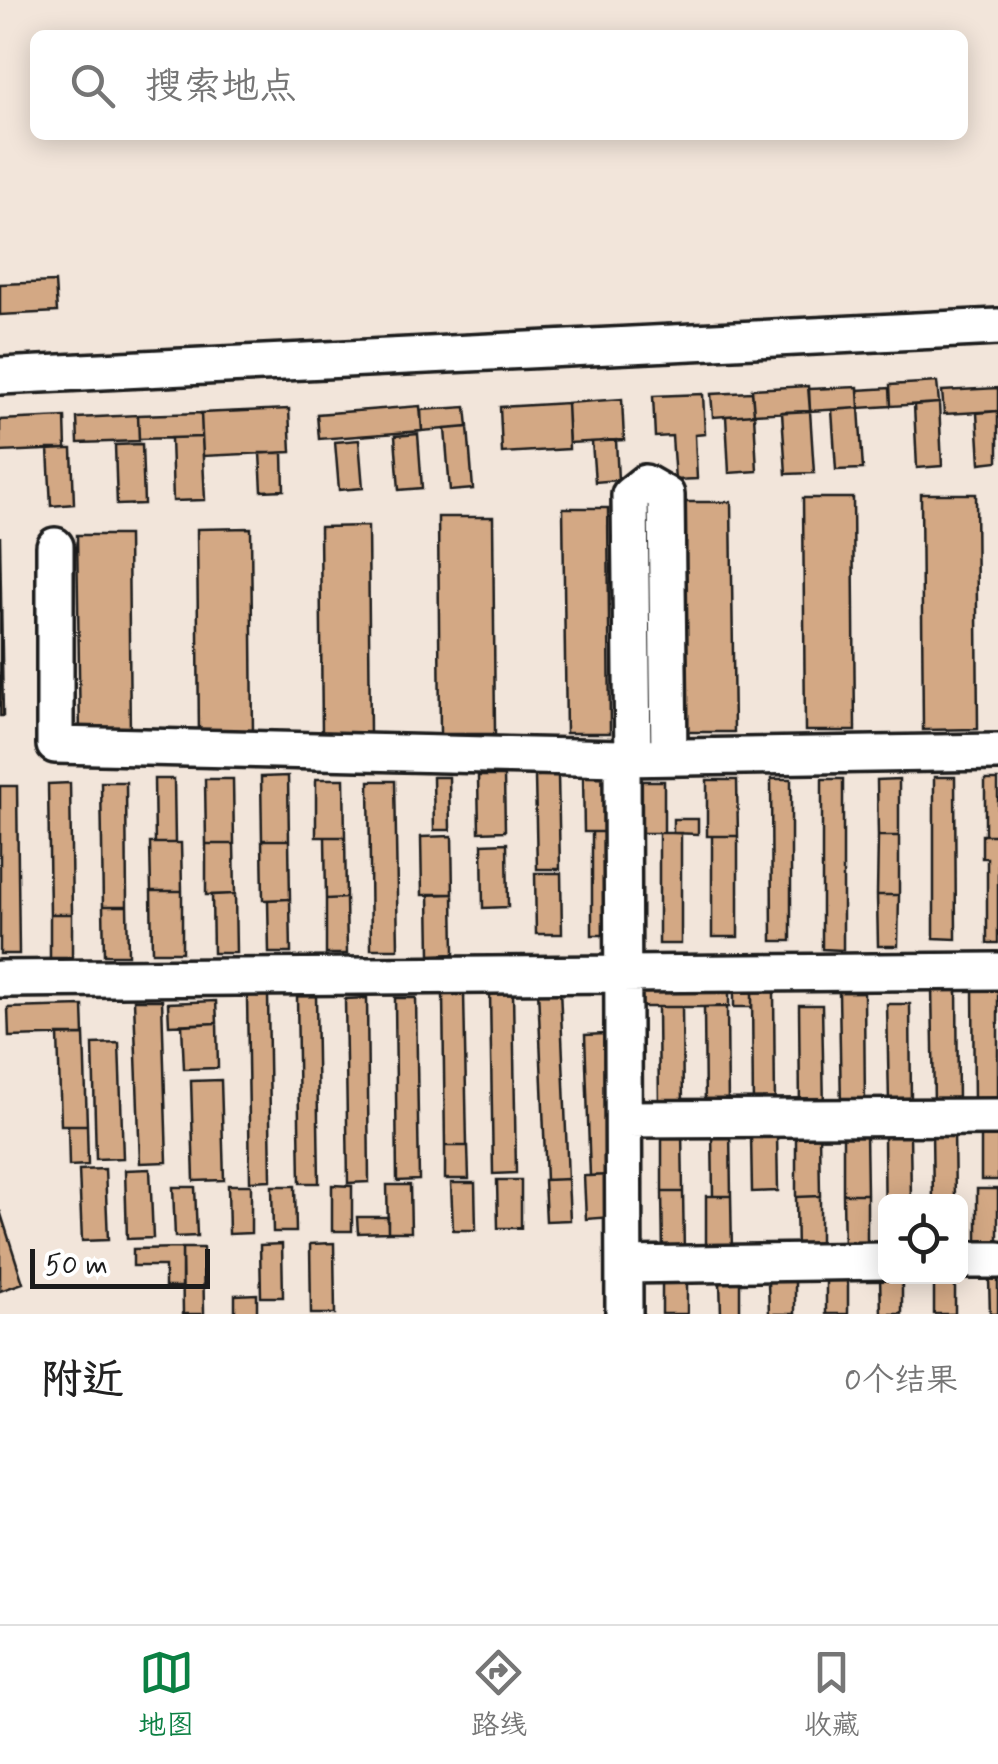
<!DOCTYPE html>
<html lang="zh">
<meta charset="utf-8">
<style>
:root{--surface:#fff;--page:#f2f2f2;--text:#222;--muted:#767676;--line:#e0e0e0;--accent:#0b8043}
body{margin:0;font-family:Mynerve,"LXGW WenKai TC",sans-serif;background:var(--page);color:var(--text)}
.controls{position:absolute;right:30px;bottom:30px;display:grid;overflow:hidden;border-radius:15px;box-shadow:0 5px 25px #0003}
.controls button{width:90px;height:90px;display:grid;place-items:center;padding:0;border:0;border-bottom:2px solid var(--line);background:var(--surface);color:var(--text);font:50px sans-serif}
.scale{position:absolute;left:30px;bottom:25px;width:180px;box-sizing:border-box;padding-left:10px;border:5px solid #1c1c1c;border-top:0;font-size:28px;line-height:35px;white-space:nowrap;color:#1c1c1c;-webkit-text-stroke:8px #fff;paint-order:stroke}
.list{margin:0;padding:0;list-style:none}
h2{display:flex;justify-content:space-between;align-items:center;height:130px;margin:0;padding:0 40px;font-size:42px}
h2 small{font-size:32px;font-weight:400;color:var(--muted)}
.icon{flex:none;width:55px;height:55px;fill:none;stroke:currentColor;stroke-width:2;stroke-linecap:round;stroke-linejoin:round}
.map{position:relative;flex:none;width:998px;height:1314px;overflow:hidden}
.search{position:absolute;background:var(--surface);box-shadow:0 5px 25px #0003;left:30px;right:30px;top:30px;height:110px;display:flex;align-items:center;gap:25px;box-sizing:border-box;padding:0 35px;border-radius:15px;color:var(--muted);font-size:38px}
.sheet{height:310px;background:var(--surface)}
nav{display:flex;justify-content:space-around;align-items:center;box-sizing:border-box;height:140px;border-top:2px solid var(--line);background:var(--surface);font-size:28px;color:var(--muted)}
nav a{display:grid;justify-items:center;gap:5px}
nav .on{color:var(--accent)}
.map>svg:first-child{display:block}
.building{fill:#d3a884;stroke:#1c1c1c;stroke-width:2.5}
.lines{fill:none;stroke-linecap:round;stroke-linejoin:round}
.minor-casing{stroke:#1c1c1c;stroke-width:42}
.minor{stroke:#fff;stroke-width:35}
</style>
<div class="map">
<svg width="998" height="1314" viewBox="0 0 998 1314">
<rect width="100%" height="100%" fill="#f2e5da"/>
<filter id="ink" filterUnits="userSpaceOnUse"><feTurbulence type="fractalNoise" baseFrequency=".01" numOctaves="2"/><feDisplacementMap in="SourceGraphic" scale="20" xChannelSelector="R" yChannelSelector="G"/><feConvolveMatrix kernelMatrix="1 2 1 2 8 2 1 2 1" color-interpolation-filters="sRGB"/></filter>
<g filter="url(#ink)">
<path class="building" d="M55,282L57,312L0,315V284Z
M937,382L939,403L891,406L890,385Z
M808,386L810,411L754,414L752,389Z
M858,387L859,408L810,411L809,389Z
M890,388L891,406L859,408L858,390Z
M998,388V411L944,414L942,391Z
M752,392L754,414L713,417L711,394Z
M703,394L705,434L695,435L697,479L675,480L672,436L655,437L653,396Z
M622,399L624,440L569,443L567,403Z
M567,403L569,449L502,453L500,407Z
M939,403L942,466L917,468L914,405Z
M420,406L422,431L319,439L317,414Z
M466,407L468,427L422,431L421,410Z
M859,408L863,469L836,470L832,410Z
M289,409L291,452L203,456L201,413Z
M810,411L814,473L786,474L782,412Z
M998,411V461L980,463L977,413Z
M201,413L202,437L139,439L138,415Z
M754,414L757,471L729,473L726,416Z
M138,415L139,441L78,443L77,418Z
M65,417L66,449L0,452V420Z
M468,427L473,489L450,491L445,429Z
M418,434L422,488L399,490L395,436Z
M202,437L205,500L173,501L171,438Z
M359,440L363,488L339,490L335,442Z
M616,440L618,480L595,482L592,442Z
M142,444L144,504L117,505L115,445Z
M48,449H72L74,504L51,506Z
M260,453H283L284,490L262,491Z
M921,494H976L978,729L923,730Z
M803,498H853L855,731H805Z
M678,502H731L734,732H681Z
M563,508H608L610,733H566Z
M438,517H493L495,734H440Z
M368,526L370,735H322L320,527Z
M251,528L253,736L199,737L197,529Z
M77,535H128L130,737L80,738Z
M0,536L3,716H0Z
M558,775L560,869H537L535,776Z
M611,775V832H584L583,776Z
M288,776L289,840H262L261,777Z
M478,776H504L505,831L479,832Z
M433,777H449L450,830H434Z
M934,777H955L956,939L934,938Z
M154,779H174L175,843H155Z
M205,779H233L234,844H206Z
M316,779H344L345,837H316Z
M771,779H791V941H772Z
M822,779H843V950L822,949Z
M899,779V836H878L877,780Z
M707,780H737L738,836H707Z
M985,780H998V835H985Z
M369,781H395L398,949H371Z
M635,781H664V833H635Z
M101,782H126L127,906H103Z
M70,783L72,914H50L48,784Z
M0,786H17L19,954H0Z
M673,819H698V834L673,833Z
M592,832H611V935H592Z
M659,833H681V944H659Z
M982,835H998V943H987V858H982Z
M452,836L453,894L422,895L421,837Z
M712,836H738V937H712Z
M878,836H899V895H877Z
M325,837H345L346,898L326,899Z
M262,840H289L290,899L263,900Z
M150,843H181L182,891H151Z
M507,843L508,907L483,908L482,844Z
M206,844H234L235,894L206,895Z
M535,873H561L562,934H536Z
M151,891H182V952H152Z
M235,894L236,953H213L212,895Z
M429,894H453L454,954L430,955Z
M877,895H899L898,946H878Z
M346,898L347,954H326V899Z
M290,899L291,953H269L268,900Z
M103,906H127L128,955H104Z
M50,914H72V958H50Z
M932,987H957L958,1104H934Z
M973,987H998V1103L974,1104Z
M560,988L568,1179L546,1180L538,989Z
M729,988V1007H639L638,989Z
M734,990H752V1007H734Z
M752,990H774L775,1110L753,1111Z
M513,992L516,1173L493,1174L490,993Z
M839,992H864L865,1109H841Z
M464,993L467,1146H445L443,994Z
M268,995L271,1180L250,1181L247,996Z
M297,996H316L319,1183H300Z
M367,998L369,1182L348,1183L345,999Z
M395,998H416L419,1180L397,1181Z
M134,1000H162L167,1162L140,1163Z
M216,1001L217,1023L169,1025L168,1003Z
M887,1004H910L911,1103H889Z
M799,1005H822L824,1110L800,1111Z
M83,1006L84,1035L9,1037L8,1008Z
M727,1006L728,1110H705L704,1007Z
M658,1007H682L683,1109L659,1110Z
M217,1023L218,1068L184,1069L182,1025Z
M604,1034L610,1175L590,1176L585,1035Z
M58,1035H84L87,1125H61Z
M119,1043L123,1158L96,1159L93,1044Z
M221,1080L224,1180L194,1181L191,1081Z
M68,1125H87L88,1165L69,1166Z
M998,1129V1180H981V1130Z
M730,1130L731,1196H713L712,1131Z
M932,1130H954L955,1202H933Z
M662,1131H682L683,1192H662Z
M866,1132L867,1194H843V1133Z
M884,1132H910L911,1202H886L885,1250Z
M796,1133H819L820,1196L796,1197Z
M751,1135H777L778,1191L752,1192Z
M445,1146H468L469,1179H445Z
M105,1169L108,1240L82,1241L79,1170Z
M150,1169L153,1238L127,1239L125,1170Z
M610,1175L612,1217L586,1219L584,1176Z
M568,1179L570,1220L546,1221L544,1180Z
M497,1180H521V1228H498Z
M451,1183H475L476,1230H453Z
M228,1185H251V1233L229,1234Z
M332,1185L352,1186V1231H332Z
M387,1185H410L411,1232H388Z
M272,1186H295L296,1232H273Z
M173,1187H195L197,1236L175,1237Z
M977,1189H998V1251H977Z
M662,1192H683L684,1253H663Z
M843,1194H867V1254H844Z
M706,1196H731L732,1253L706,1254Z
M820,1196V1254H797L796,1197Z
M0,1211L23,1283L0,1291Z
M357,1217H388V1232L358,1233Z
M334,1243L335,1314H311L310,1244Z
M282,1244L283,1297H261L260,1245Z
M182,1248V1287H165V1266H133V1249Z
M182,1248H203L204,1314H183Z
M880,1277H902V1314H881Z
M848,1278V1314H826V1279Z
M934,1279H955V1314H934Z
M989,1279H998V1314H990Z
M662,1281H687V1314H662Z
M720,1281H740V1314H721Z
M768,1281H795V1314H769Z
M257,1294V1314H235V1295Z"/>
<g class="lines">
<g class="minor-casing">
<path id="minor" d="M0,376L998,327
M55,546V745L622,758L998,752
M622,758L624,1314
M633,758L630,495L645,483L666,495L669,757
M0,979L998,971
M624,1119L998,1117
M960,1260H998
M624,1265L886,1261"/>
</g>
<use href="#minor" class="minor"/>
</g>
</g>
</svg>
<div class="controls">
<button><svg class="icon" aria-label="locate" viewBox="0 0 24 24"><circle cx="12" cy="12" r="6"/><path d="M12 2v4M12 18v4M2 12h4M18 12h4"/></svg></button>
</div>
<div class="scale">50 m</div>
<div class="search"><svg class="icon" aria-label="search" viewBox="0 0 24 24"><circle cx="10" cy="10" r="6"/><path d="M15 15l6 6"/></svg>搜索地点</div>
</div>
<section class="sheet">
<h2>附近<small>0个结果</small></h2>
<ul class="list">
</ul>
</section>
<nav>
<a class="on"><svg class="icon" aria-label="map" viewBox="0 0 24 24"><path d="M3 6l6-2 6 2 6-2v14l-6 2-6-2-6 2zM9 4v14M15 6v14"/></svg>地图</a>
<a><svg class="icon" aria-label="directions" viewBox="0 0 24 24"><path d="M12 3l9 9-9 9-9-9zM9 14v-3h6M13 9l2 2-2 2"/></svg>路线</a>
<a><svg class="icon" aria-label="saved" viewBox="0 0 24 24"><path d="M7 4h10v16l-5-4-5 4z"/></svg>收藏</a>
</nav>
